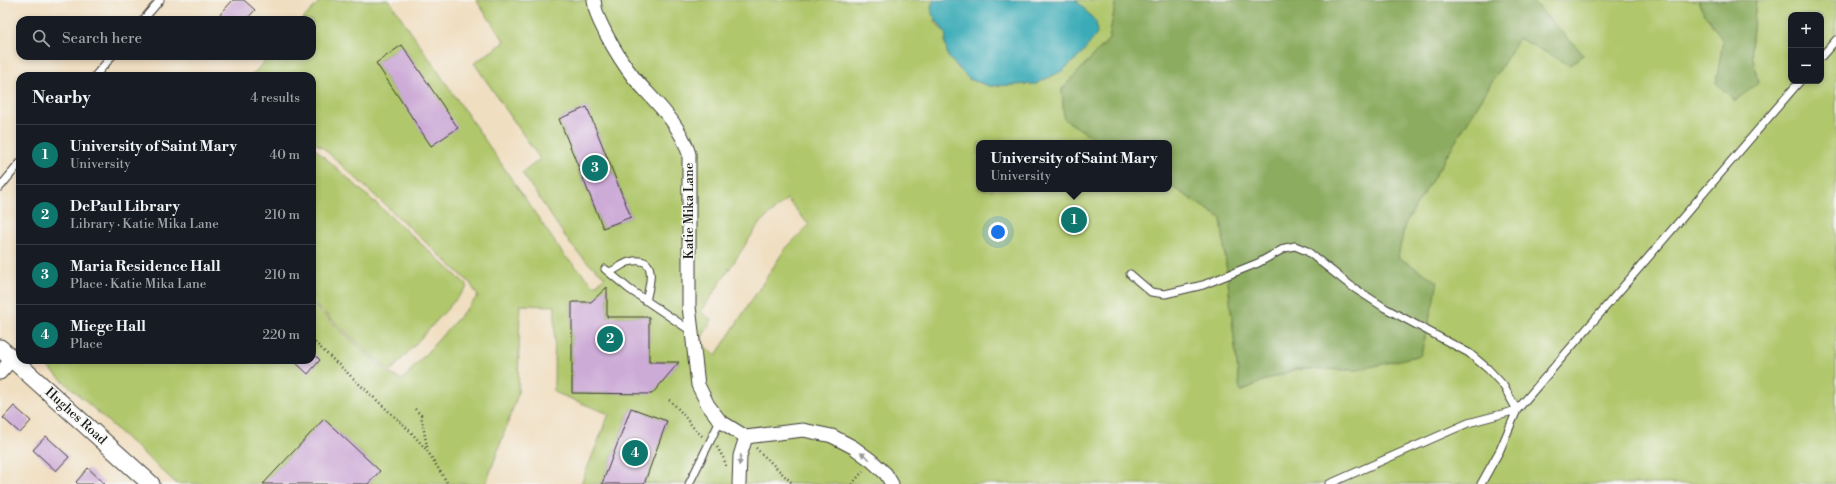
<!DOCTYPE html>
<meta charset="utf-8">
<style>
:root{--surface:#171b24;--page:#242831;--text:#f1f3f6;--muted:#9ea1a6;--line:#363941;--accent:#0f766e}
body{margin:0;font-family:"Libre Bodoni",serif;background:var(--page);color:var(--text)}
.controls{position:absolute;right:12px;top:12px;display:grid;overflow:hidden;border-radius:8px;box-shadow:0 2px 6px #0003}
.controls button{width:36px;height:36px;display:grid;place-items:center;padding:0;border:0;border-bottom:1px solid var(--line);background:var(--surface);color:var(--text);font:20px sans-serif}
.you{position:absolute;left:998px;top:232px;width:14px;height:14px;margin:-10px;border:3px solid #fff;border-radius:50%;background:#1a73e8;box-shadow:0 0 0 6px #1a73e833}
.badge{display:grid;place-items:center;width:26px;height:26px;border-radius:50%;background:var(--accent);color:#fff;font-size:13px;font-weight:700}
.pin{position:absolute;translate:-50% -50%;border:2px solid #fff;box-shadow:0 1px 4px #0006}
.popup{position:absolute;left:976px;top:140px;width:196px;height:52px;box-sizing:border-box;display:grid;place-content:center;border-radius:8px;background:var(--surface);filter:drop-shadow(0 1px 3px #0005);font-size:13px;white-space:nowrap;color:var(--muted)}
.popup b{font-size:15px;color:var(--text)}
.popup::after{content:'';position:absolute;left:50%;top:100%;margin-left:-8px;border:8px solid transparent;border-top-color:var(--surface)}
.list{margin:0;padding:0;list-style:none}
h2{display:flex;justify-content:space-between;align-items:center;height:52px;margin:0;padding:0 16px;font-size:17px}
h2 small{font-size:13px;font-weight:400;color:var(--muted)}
.list li{display:grid;grid-template-columns:26px 1fr auto;gap:12px;align-items:center;box-sizing:border-box;height:60px;padding:0 16px;border-top:1px solid var(--line)}
.list b{display:block;font-size:15px;white-space:nowrap}
.list p{margin:0;font-size:13px;white-space:nowrap;color:var(--muted)}
.list em{font-size:13px;font-style:normal;color:var(--muted)}
.icon{flex:none;width:22px;height:22px;fill:none;stroke:currentColor;stroke-width:2;stroke-linecap:round;stroke-linejoin:round}
.map{position:relative;flex:none;width:1836px;height:484px;overflow:hidden}
.search{position:absolute;background:var(--surface);box-shadow:0 2px 6px #0003;left:16px;top:16px;width:300px;height:44px;display:flex;align-items:center;gap:10px;box-sizing:border-box;padding:0 14px;border-radius:12px;color:var(--muted);font-size:15px}
.panel{position:absolute;background:var(--surface);box-shadow:0 2px 6px #0003;left:16px;top:72px;width:300px;height:292px;border-radius:12px}
.map>svg:first-child{display:block}
.green{fill:#b0c76c;stroke:#667244;fill-rule:evenodd}
.forest{fill:#8cac60;stroke:#54643e}
.water{fill:#3bacb7;stroke:#2c646a}
.building{fill:#cdabd7}
.lines{fill:none;stroke-linecap:round;stroke-linejoin:round}
.service-casing{stroke:#3c3935;stroke-width:9}
.minor-casing{stroke:#3c3935;stroke-width:15}
.tertiary-casing{stroke:#3c3935;stroke-width:19}
.path{stroke:#3c3935;stroke-width:2.5;stroke-dasharray:1 3;stroke-linecap:butt}
.service{stroke:#fff;stroke-width:7}
.minor{stroke:#fff;stroke-width:13}
.tertiary{stroke:#fff;stroke-width:17}
.oneway{fill:#999}
.labels{text-anchor:middle;dominant-baseline:central;stroke-width:3;stroke-linejoin:round;paint-order:stroke}
.street-label{font-size:13px;fill:#1c1c1c;stroke:#f6f6f2}
</style>
<div class="map">
<svg width="1836" height="484" viewBox="0 0 1836 484">
<rect width="100%" height="100%" fill="#f6f6f2"/>
<filter id="ink" filterUnits="userSpaceOnUse"><feTurbulence type="fractalNoise" baseFrequency=".025" numOctaves="2"/><feDisplacementMap in="SourceGraphic" scale="8" xChannelSelector="R" yChannelSelector="G"/><feConvolveMatrix kernelMatrix="1 2 1 2 8 2 1 2 1" color-interpolation-filters="sRGB"/></filter>
<filter id="wash" filterUnits="userSpaceOnUse"><feTurbulence type="fractalNoise" baseFrequency=".012" numOctaves="4" result="noise"/><feDisplacementMap in="SourceGraphic" scale="16" xChannelSelector="R" yChannelSelector="G"/><feGaussianBlur stdDeviation="0.9" result="paint"/><feColorMatrix in="noise" values="0 0 0 0 0 0 0 0 0 0 0 0 0 0 0 0 0 1.4 0 .05"/><feComposite in="paint" operator="in"/></filter>
<g filter="url(#wash)">
<rect width="100%" height="100%" fill="#f0dec0"/>
<path class="green" d="M321,0H389L563,254L595,286L605,277L586,261L571,245L522,173L540,159L474,63L505,42L476,0H934L931,6L937,24L946,34L945,43L969,79L989,86L1017,85L1096,22L1076,0H1116L1109,39L1062,89L1064,119L1102,143H979V189H1169V185L1221,218L1240,392L1263,381L1296,369L1358,370L1398,257L1405,224L1519,38L1569,65L1584,55L1531,0H1698L1701,8L1723,41L1716,83L1758,82L1751,49L1756,0H1836V484H644L667,421L631,408L602,484H581L609,414L554,392L555,306L520,305L518,394L486,484H368L380,471L324,419L263,484H177L40,360H293L308,374L320,360L312,352V304L388,373L402,380L478,296L470,283L322,147L312,141V76H251L270,56H312V20H302ZM1791,15H1821V81H1791ZM402,45L457,128L431,145L376,63ZM587,107L631,217L603,228L559,119ZM787,199L809,225L785,249L716,355L704,346L702,337L712,320L701,312L759,224ZM607,288V317H649V362H679L652,393H572V302H591Z
M312,146L468,286L390,372L312,302Z"/>
<path class="forest" d="M1116,0H1531L1584,55L1569,65L1519,38L1405,224L1398,257L1438,282L1421,355L1358,370L1296,369L1263,381L1240,392L1221,218L1169,185V143H1102L1064,119L1062,89L1109,39Z
M1698,0H1756L1751,49L1758,83L1735,101L1716,83L1723,41L1701,8Z"/>
<path class="water" d="M934,0H1076L1096,22L1097,34L1080,56L1062,71L1036,84L989,86L969,79L948,57L945,43L946,34L932,14L931,6Z"/>
<g id="blocks">
<path class="building" d="M233,0H244L255,10L246,20H219L217,18Z
M402,45L458,128L431,146L376,63Z
M587,107L631,217L603,228L559,119Z
M607,287V317H649V362H679L652,394L572,393V302H591Z
M312,352L320,360L308,374L293,360H312Z
M14,406L31,421L20,433L3,418Z
M631,408L667,421L644,484H602Z
M324,419L380,471L368,484H263Z
M46,436L69,457L56,471L33,450Z
M88,468L105,484H78L76,482Z"/>
</g>
</g>
<g filter="url(#ink)">
<use href="#blocks" fill-opacity="0" stroke="#3c3935" stroke-width="1"/>
<g class="lines">
<g class="service-casing">
<path id="service" d="M143,20L160,0
M1821,57L1836,40
M95,76L112,56
M0,187L20,163
M605,269L629,289L691,331
M609,272C616,270 622,264 629,262C659,254 650,284 646,301
M1130,274L1151,292L1165,294L1203,285L1258,263L1285,248L1295,246L1307,251L1351,286L1385,308L1469,353L1488,369L1503,385L1517,410L1468,423L1329,484
M689,484L720,421
M1481,484L1500,450L1517,410L1800,81"/>
</g>
<g class="minor-casing">
<path id="minor" d="M594,0C595,13 600,22 606,34C614,49 623,64 634,78C656,103 679,122 689,154V306L698,385L708,405L720,421L746,437L803,430L832,436L853,447L872,461L886,474L892,484
M0,373L12,359
M739,484L740,456L746,437"/>
</g>
<g class="tertiary-casing">
<path id="tertiary" d="M0,348L151,484"/>
</g>
<path class="path" d="M312,340L411,432L428,452L448,484
M669,400C682,410 689,425 702,436
M415,409L421,415L428,452
M717,447L724,459L726,466
M756,448L793,484
M852,484L864,470"/>
<use href="#service" class="service"/>
<use href="#minor" class="minor"/>
<use href="#tertiary" class="tertiary"/>
</g>
<defs><path id="oneway-solid" d="M-6-.8H1V-3.2L6.5 0L1 3.2V.8H-6Z"/></defs>
<g class="oneway">
<use href="#oneway-solid" transform="translate(865 456) rotate(-144)"/>
<use href="#oneway-solid" transform="translate(740 460) rotate(99)"/>
</g>
</g>
<g class="labels">
<g class="street-label">
<text transform="translate(689 211) rotate(-90)">Katie Mika Lane</text>
<text transform="translate(76 416) rotate(42)">Hughes Road</text>
</g>
</g>
</svg>
<div class="controls">
<button>+</button>
<button>−</button>
</div>
<div class="you"></div>
<div class="pin badge" style="left:1074px;top:220px">1</div>
<div class="popup"><b>University of Saint Mary</b>University</div>
<div class="pin badge" style="left:610px;top:339px">2</div>
<div class="pin badge" style="left:595px;top:168px">3</div>
<div class="pin badge" style="left:635px;top:453px">4</div>
<div class="search"><svg class="icon" aria-label="search" viewBox="0 0 24 24"><circle cx="10" cy="10" r="6"/><path d="M15 15l6 6"/></svg>Search here</div>
<section class="panel">
<h2>Nearby<small>4 results</small></h2>
<ul class="list">
<li><span class="badge">1</span><div><b>University of Saint Mary</b><p>University</p></div><em>40 m</em></li>
<li><span class="badge">2</span><div><b>DePaul Library</b><p>Library · Katie Mika Lane</p></div><em>210 m</em></li>
<li><span class="badge">3</span><div><b>Maria Residence Hall</b><p>Place · Katie Mika Lane</p></div><em>210 m</em></li>
<li><span class="badge">4</span><div><b>Miege Hall</b><p>Place</p></div><em>220 m</em></li>
</ul>
</section>
</div>
